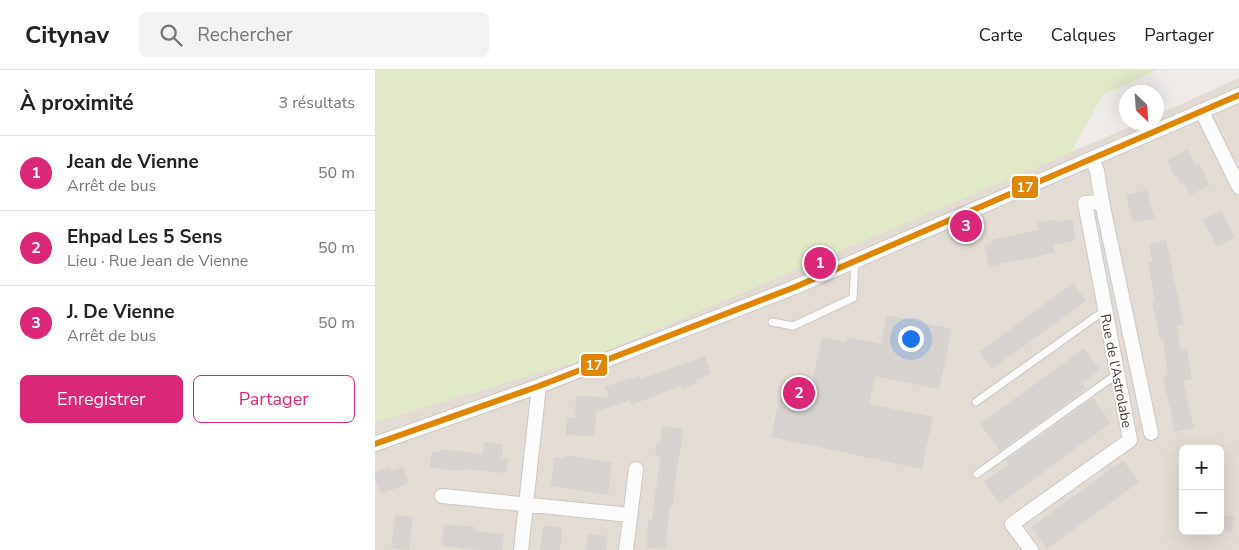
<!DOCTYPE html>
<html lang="fr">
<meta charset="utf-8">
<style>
:root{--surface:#fff;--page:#f2f2f2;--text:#222;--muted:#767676;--line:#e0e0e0;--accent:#db2777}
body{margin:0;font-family:"Nunito Sans",sans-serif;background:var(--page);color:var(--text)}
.controls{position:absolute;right:15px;bottom:15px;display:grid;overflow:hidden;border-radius:8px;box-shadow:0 5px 20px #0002}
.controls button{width:45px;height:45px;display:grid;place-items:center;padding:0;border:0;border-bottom:1px solid var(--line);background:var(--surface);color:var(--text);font:25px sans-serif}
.compass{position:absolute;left:744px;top:15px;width:45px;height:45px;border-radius:50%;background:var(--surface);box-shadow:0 5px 20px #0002;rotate:155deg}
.you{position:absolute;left:535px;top:268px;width:18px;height:18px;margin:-12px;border:4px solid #fff;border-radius:50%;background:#1a73e8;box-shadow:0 0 0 8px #1a73e833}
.badge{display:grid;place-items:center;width:32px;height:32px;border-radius:50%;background:var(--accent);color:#fff;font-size:16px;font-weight:700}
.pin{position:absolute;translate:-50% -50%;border:2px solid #fff;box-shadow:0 1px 5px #0006}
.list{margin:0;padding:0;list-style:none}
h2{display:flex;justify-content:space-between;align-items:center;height:65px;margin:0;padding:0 20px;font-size:21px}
h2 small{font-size:16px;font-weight:400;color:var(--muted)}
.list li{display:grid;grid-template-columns:32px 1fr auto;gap:15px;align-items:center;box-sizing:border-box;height:75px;padding:0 20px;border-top:1px solid var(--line)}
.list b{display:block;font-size:19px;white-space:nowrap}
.list p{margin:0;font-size:16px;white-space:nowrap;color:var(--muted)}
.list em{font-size:16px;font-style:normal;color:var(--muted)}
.actions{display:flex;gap:10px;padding:15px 20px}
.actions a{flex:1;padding:11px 0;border:1px solid var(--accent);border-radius:8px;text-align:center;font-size:18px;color:var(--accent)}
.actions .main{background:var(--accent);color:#fff}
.icon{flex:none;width:28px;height:28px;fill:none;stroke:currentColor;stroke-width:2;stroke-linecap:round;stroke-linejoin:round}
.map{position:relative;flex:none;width:864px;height:480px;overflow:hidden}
header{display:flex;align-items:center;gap:30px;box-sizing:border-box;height:70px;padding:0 25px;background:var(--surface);border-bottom:1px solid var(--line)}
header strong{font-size:24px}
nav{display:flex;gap:28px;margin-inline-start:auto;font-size:18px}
.search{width:350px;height:45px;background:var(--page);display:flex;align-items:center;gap:12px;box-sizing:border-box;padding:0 18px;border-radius:8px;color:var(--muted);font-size:19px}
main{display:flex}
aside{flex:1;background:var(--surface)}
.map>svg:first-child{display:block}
.residential{fill:#e3dcd5;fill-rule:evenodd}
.green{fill:#e1e9c7}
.building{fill:#d6d2cf}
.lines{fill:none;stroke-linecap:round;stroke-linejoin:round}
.service-casing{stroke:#cbc7c4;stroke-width:9}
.minor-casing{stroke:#cbc7c4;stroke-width:16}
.service{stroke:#fcfcfc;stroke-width:7}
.minor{stroke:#fcfcfc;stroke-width:14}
.bus-1-casing{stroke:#fff;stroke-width:10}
.bus-1{stroke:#e08605;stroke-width:6}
.labels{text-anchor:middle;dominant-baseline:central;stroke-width:4;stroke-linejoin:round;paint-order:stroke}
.street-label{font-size:14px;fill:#453c34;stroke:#fff}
.line-badge{stroke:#fff;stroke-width:2}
.badge-label{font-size:14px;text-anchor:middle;font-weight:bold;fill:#fff}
</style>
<header>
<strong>Citynav</strong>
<div class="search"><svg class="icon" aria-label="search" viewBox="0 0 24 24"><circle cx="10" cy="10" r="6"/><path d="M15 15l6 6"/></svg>Rechercher</div>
<nav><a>Carte</a><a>Calques</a><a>Partager</a></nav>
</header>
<main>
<aside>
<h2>À proximité<small>3 résultats</small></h2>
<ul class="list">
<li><span class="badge">1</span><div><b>Jean de Vienne</b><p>Arrêt de bus</p></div><em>50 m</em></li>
<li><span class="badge">2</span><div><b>Ehpad Les 5 Sens</b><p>Lieu · Rue Jean de Vienne</p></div><em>50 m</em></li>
<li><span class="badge">3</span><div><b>J. De Vienne</b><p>Arrêt de bus</p></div><em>50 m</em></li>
</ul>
<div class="actions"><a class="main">Enregistrer</a><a>Partager</a></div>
</aside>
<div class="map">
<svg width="864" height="480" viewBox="0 0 864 480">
<rect width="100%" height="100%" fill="#eeebe8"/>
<path class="residential" d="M864,8V480H0V352L216,287L764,53L782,52V45ZM808,379H845V461H808Z"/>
<path class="green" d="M0,0H782L728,25L695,83L216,287L0,352Z"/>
<path class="building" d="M813,79L821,95L824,93L835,115L815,125L809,113L806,114L802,106L800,107L792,90Z
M772,120L779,148L758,153L751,125Z
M846,141L860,168L842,177L828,150Z
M697,149L701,170L678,175L680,183L614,196L609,176L617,173L616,170L663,160L661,153L678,150H683V152Z
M791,170L809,255L802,256L806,281L812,280L817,309L808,311L819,358L800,362L788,307L793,306L788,269H785L777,232H780L773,192L777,191L774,174Z
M698,213L711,231L617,299L604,282Z
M512,245L577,259L564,319L500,306L494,334L558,347L547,399L396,367L407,316L435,322L447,267L471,272L472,267L506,274Z
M709,278L725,300L707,313L711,319L625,381L605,354Z
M330,286L336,304L322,310V313L307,319L306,316L256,335L255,330L221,342L220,366L191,365L192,348H200L201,326L234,327L230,317L256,307L257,309L264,306L266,309Z
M718,328L736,353L625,434L609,412L634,394L631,390Z
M287,356L308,359L297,436H295L290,479L272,478L273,449L277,450L285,387H280L282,371L285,372Z
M109,372L128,374L127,388L133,389L131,403L88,399V401L55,398L57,381L65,382V379L108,384Z
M190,385L237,392L233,425L176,416L179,387L190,388Z
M748,390L764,412L672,479L656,457Z
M15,397L16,401L28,397L34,413L6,424L0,408V402Z
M20,445L38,447L34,480L16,478Z
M845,445L859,446L856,462L845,460Z
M69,454L100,457V461L129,464L127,480H105L66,476Z
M168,456L187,458L185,480H165Z
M212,464L233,466L231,480H211Z"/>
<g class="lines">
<g class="service-casing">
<path id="service" d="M397,252L418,256L478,228L480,191
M601,332L730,240
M602,404L742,304"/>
</g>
<g class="minor-casing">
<path id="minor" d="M827,42L864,117
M717,89L722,101L727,132L776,363
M0,374L164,316L420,217L864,25
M67,426L255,445
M146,480L164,316
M251,480L261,399
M656,480L637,454L755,370L710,133L727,132"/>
</g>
<use href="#service" class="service"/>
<use href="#minor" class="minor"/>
<g class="bus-1-casing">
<path id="bus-1" d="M0,374L164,316L420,217L864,25"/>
</g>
<use href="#bus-1" class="bus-1"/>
</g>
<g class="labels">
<g class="street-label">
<text transform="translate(741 301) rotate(79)">Rue de l'Astrolabe</text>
</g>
</g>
<g class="line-badge">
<rect x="636" y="105" width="28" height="24" rx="5" fill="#e08605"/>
<rect x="205" y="283" width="28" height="24" rx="5" fill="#e08605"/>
</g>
<g class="badge-label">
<text x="650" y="122">17</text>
<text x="219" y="300">17</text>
</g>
</svg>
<div class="controls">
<button>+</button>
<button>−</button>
</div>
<svg class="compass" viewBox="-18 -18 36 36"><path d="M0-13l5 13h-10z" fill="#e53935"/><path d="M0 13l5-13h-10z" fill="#767676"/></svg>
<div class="you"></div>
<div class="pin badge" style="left:445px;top:193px">1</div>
<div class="pin badge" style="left:424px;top:323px">2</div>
<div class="pin badge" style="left:591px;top:156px">3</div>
</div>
</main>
